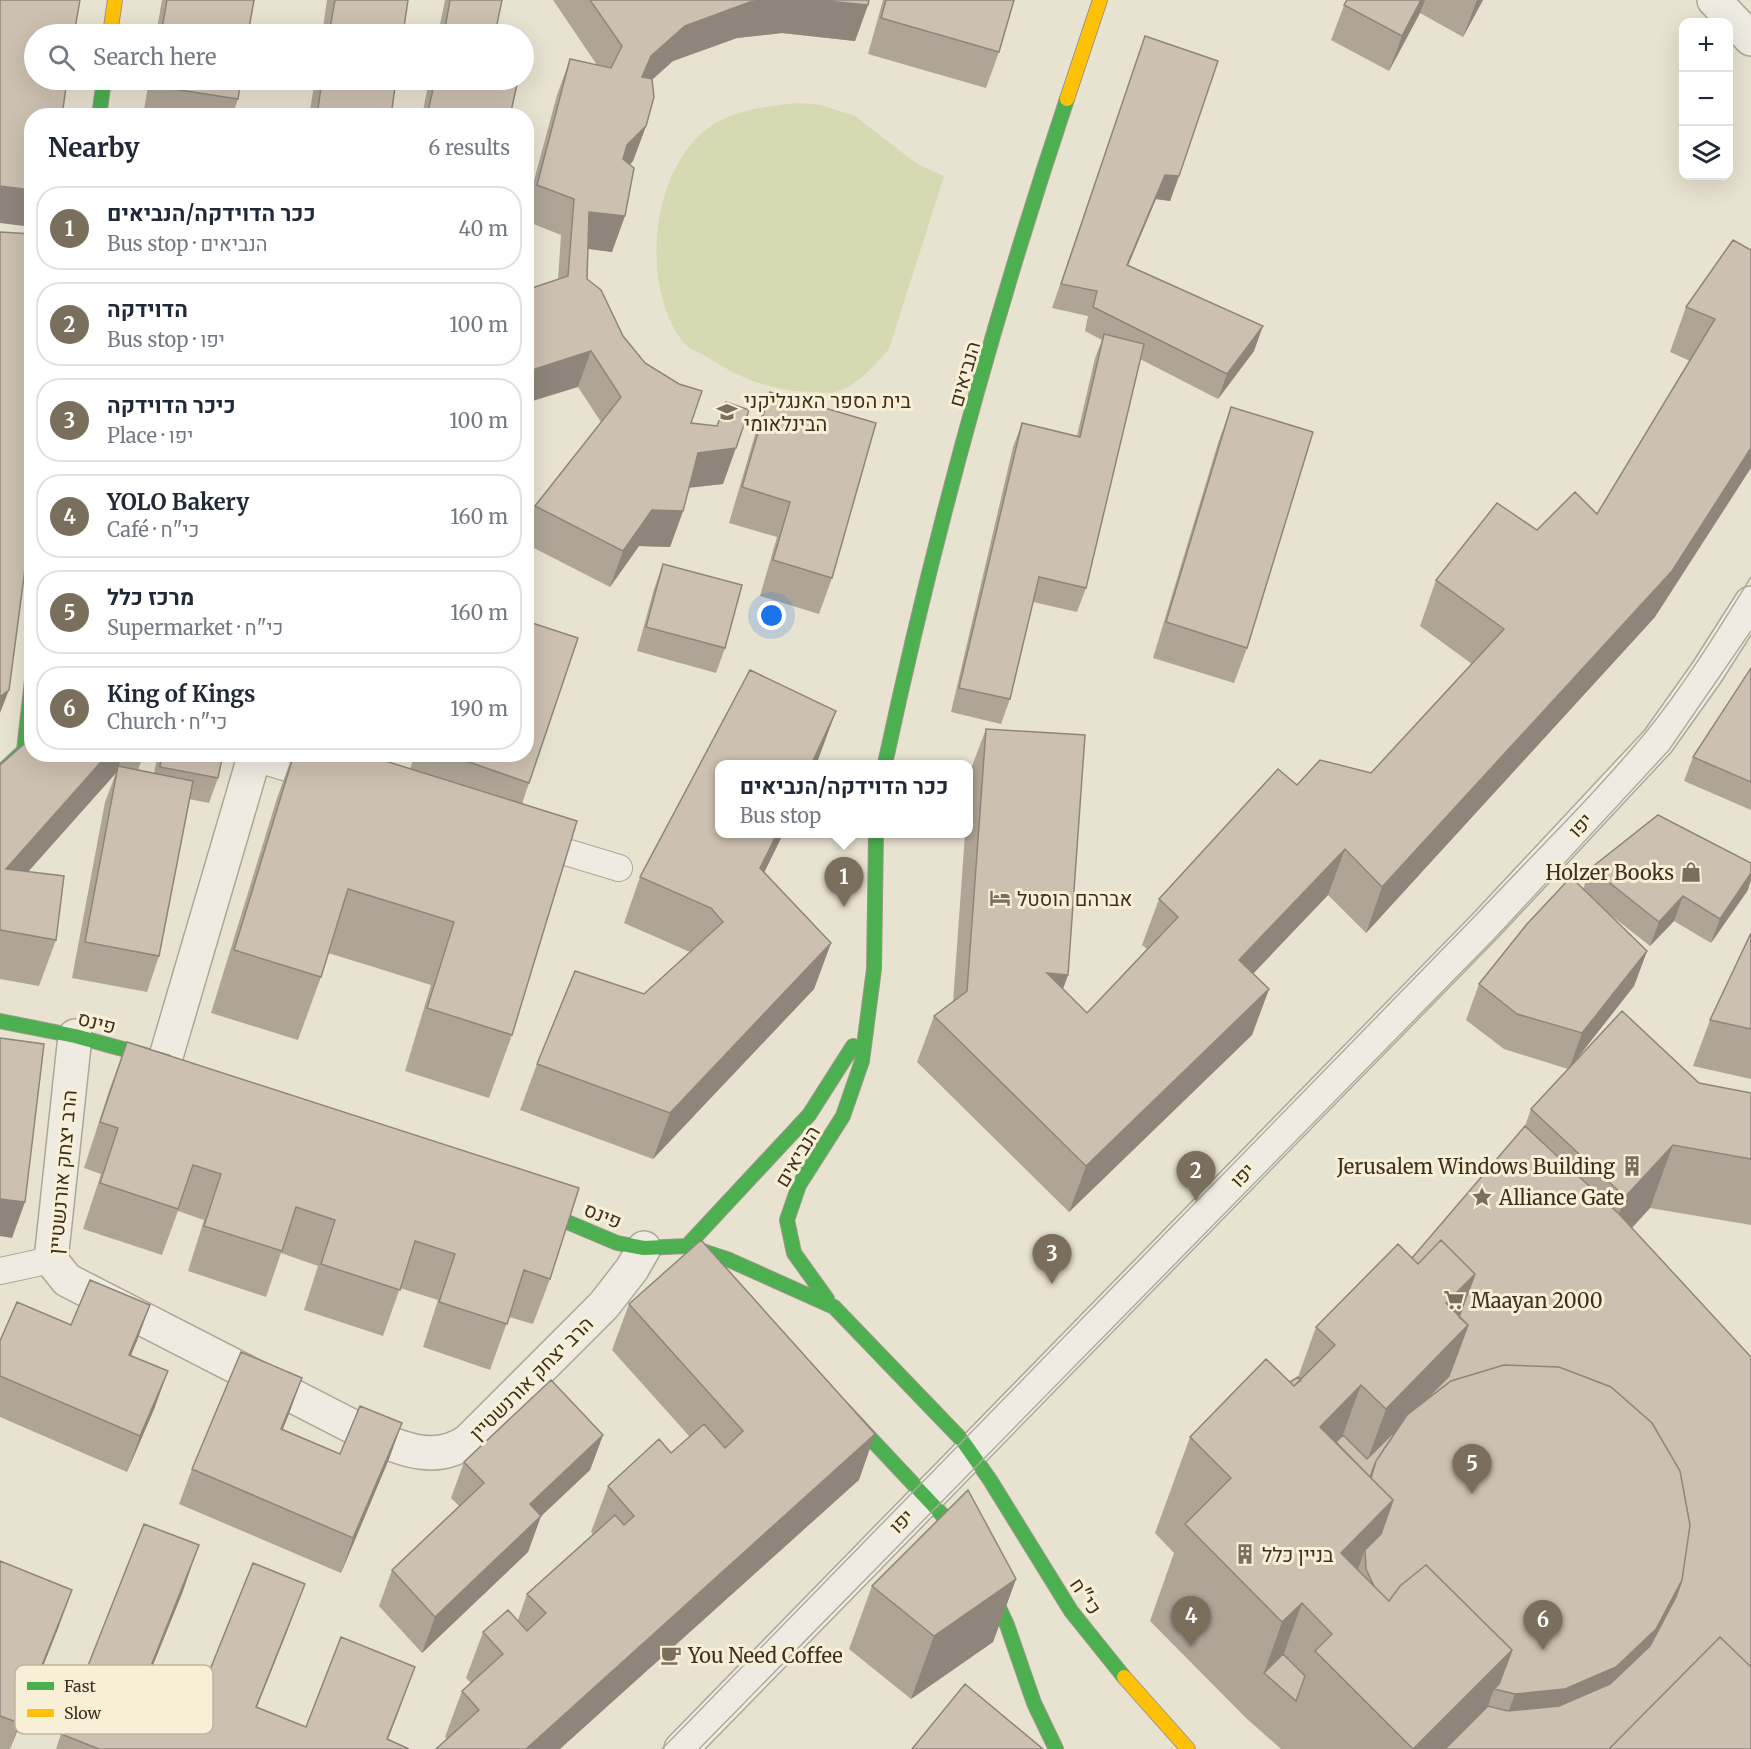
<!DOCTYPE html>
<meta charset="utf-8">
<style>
:root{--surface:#fff;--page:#f2f2f3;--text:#1f2937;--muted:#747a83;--line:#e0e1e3;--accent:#7a6e5c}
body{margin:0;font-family:Merriweather,Heebo,serif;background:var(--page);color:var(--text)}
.controls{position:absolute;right:18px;top:18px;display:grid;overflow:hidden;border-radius:12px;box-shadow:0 6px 24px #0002}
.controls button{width:54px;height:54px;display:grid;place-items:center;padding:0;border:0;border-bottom:2px solid var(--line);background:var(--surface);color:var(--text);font:30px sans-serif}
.you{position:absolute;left:772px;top:616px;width:21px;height:21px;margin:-15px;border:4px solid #fff;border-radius:50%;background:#1a73e8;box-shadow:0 0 0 9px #1a73e833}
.badge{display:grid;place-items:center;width:39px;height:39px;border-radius:50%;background:var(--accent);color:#fff;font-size:20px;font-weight:700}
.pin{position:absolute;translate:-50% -50px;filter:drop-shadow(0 2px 3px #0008)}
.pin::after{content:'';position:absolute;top:32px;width:21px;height:18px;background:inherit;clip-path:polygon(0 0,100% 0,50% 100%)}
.popup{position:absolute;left:715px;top:760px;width:258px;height:78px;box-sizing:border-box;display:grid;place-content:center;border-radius:12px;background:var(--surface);filter:drop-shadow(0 2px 4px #0005);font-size:20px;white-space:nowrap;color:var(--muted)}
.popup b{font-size:22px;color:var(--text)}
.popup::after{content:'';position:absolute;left:50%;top:100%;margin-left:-12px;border:12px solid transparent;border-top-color:var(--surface)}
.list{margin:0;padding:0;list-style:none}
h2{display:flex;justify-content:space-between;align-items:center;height:78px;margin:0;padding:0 24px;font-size:26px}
h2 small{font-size:20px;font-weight:400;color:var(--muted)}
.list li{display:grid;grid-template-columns:39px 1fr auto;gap:18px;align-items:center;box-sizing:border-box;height:84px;margin:0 12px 12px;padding:0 12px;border:2px solid var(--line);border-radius:24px}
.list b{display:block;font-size:22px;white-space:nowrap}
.list p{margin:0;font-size:20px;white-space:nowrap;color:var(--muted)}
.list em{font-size:20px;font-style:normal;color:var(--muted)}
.icon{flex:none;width:33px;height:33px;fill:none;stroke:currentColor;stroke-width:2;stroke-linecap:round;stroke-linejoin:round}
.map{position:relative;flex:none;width:1751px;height:1749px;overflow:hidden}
.search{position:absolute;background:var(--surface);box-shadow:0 6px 24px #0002;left:24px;top:24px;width:510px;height:66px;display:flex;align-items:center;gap:15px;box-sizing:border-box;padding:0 21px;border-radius:33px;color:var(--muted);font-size:22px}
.panel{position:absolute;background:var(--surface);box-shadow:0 6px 24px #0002;left:24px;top:108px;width:510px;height:654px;border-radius:24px}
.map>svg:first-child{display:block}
.green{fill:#d6d9b1}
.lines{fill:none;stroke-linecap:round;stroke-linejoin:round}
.lane-casing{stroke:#ada798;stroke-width:28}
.street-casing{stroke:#ada798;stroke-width:36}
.fast-casing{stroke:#9d9688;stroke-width:16}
.slow-casing{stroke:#9d9688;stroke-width:16}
.lane{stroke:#efebe2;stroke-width:26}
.street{stroke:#efebe2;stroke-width:33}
.fast{stroke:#4caf50;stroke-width:14}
.slow{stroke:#ffc107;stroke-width:14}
.tram{stroke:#afaba1;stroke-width:1.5}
.wall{fill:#afa597}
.shaded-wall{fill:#8f867b}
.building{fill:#ccc0b0;stroke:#8f867b;stroke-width:1.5}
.labels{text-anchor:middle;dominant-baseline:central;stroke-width:6;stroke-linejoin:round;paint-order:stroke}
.street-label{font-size:20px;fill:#3e2f1e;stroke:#f8f0d6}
.poi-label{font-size:20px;fill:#3e2f1e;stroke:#f8f0d6;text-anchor:start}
.key{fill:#f8f0d6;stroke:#c0b69f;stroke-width:1.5}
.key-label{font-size:16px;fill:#3e2f1e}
</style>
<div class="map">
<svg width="1751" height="1749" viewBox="0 0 1751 1749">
<rect width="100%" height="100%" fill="#e8e2d0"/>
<path class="green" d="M798,103L821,105L855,116L917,164L944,176L889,349C874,366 858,385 836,392C830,394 820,392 813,392C772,391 741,379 707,357C700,353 689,349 684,343C638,286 651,163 714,124C739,109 771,106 798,103Z"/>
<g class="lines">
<g class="lane-casing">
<path id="lane" d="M254,758L320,778
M533,842L619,868
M0,1271L51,1260"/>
</g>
<g class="street-casing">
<path id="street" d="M1714,0L1751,39
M75,1036L51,1260L67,1280L369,1435C403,1449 435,1464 468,1441L604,1305L632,1269L644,1248
M165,1060L255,754
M681,1749L1485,926L1658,741L1707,672L1751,603"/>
</g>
<g class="fast-casing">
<path id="fast" d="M99,116L104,80
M885,764C933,540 994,317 1067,99
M0,773L24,751L32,680
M0,1021L75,1036L167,1061
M527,1205L617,1243L644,1248L687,1246L727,1259L834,1307L962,1440L990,1480L1071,1611L1124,1677
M687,1246L809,1115L853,1046
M827,1299L794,1253L787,1220L799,1185L843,1116L862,1061L874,969L876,834
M842,1408L949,1522L977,1560L1007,1625L1034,1703L1056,1749"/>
</g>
<g class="slow-casing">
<path id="slow" d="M110,34L115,0
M1067,99L1100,0
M1124,1677L1188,1749"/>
</g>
<use href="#lane" class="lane"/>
<use href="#street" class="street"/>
<use href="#fast" class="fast"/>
<use href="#slow" class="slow"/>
<path class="tram" d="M662,1749L1475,916C1532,855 1593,796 1646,732C1685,684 1718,630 1751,577
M699,1749L1496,937L1669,750L1751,631"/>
</g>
<path class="wall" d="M162,0H254L248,34H156Z
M327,0H408L403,34H322Z
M445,0H502L495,34H438Z
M553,0H869L868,5L855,41L782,33L737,38L673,61L652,80L646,126L633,161L630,165L612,252L588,249L587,279L623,336L691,423L723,484L689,488L683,511L670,547L639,546L610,587L526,544V528L535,506L601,422L578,387L558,279L561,235L526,221V210L557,95L570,59L597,65Z
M883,0H1014L999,52L986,88L868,54Z
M1346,0H1483L1463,37L1420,13L1389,71L1331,40Z
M1145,36L1179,176L1170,201L1156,199L1128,266L1254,351L1218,399L1140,359L1086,588L1077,612L1033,602L1010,699L1001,724L951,712L1013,447L1022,423L1077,436L1095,358L1102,340L1085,331L1088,316L1052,308Z
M149,80H241L238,99L232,116H178L144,110Z
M315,80H396L391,116H309Z
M429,80H518L510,116H422Z
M1733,240L1655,617L1366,933L1328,895L1253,974L1269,989L1252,1035L1069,1212L917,1062L934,1016L953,1002L965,834H969V774L986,729L1068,975L1063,989L1087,1013L1147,949L1142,945L1159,899L1297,785L1371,773L1472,664L1420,626L1436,580L1537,530L1597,514L1690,361L1670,352L1686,307Z
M770,392L832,578L819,614L760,596L777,537L729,523L757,428Z
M1231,407L1247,648L1234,683L1153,658L1218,443Z
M663,564L725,648L716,673L637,651L654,589Z
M1751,668V810L1684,781L1693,757Z
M750,670L836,711L816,765H720V834H783L764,872L831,943L814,989L653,1159L520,1110L537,1064L575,971L644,994L690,952L624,923L640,877Z
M32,754H144L138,770L154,773L158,754H223L218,778L209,803L189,799L159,956L147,992L72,978L105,802L116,773L28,872L56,940L39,986L0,979V765Z
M293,754H363L410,769L415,754H526L529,783L522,804L512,1035L489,1098L405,1071L431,985L377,968L328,953L321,977L298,1040L211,1013L277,798Z
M1591,868L1748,890L1711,943L1674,921L1650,946L1607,912L1647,951L1634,986L1574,1062L1751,1093V1225L1650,1208L1632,1228L1751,1749H1281L1247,1719L1150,1621L1174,1553L1155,1533L1190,1437L1298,1377L1316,1327L1412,1258L1525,1126L1531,1109L1568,1069L1504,1049L1466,1020L1479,984L1583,889Z
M1751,933V1079L1693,1066L1710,1020Z
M127,1042L550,1279L533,1324L509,1317L490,1370L423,1347L438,1300L400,1288L383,1336L304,1310L318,1266L281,1253L266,1297L188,1271L204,1220L178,1211L162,1255L83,1229L101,1174L84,1168L110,1088Z
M629,1304L859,1480L447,1739L445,1737L462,1691L471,1683L466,1678L483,1632L518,1620L527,1594L593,1534L591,1532L608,1486L671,1453L690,1437L612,1350Z
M150,1305L131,1355L155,1407L127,1472L0,1417V1341L71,1325Z
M302,1378L283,1429L340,1454L402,1423L389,1459L341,1573L179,1504L192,1469Z
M603,1435L590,1470L541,1516L528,1552L422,1653L379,1606L392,1570L459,1506L451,1498L464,1462Z
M0,1561L59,1626L10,1749H0Z
M1016,1579L993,1642L911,1699L849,1649L872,1586Z
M183,1591L150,1672L201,1692L288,1629L257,1707L306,1727L398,1713L388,1739L409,1749H56L61,1734Z"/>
<path class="shaded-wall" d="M772,0H816L868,5L855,41L782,33L737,38L673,61L638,92L642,77L651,56L685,26L750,2Z
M1421,0H1425L1420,13L1389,71L1402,36Z
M1477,0H1483L1463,37Z
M646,126L633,161L614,180L627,145Z
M1165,175L1179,176L1170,201L1156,199L1118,289L1127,265Z
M0,186L32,190V227L0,223Z
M589,212L625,216L612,252L576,247Z
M1263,326L1254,351L1218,399L1227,374Z
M591,351L578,387L526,403V372Z
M736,448L723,484L685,488L698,453Z
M1751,448V468L1655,617L1366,933L1382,887Z
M652,510L683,511L670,547L639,546L610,587L623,551Z
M9,690L0,713V697Z
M836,711L816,765H811Z
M108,754H123L116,773L0,903L6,869Z
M777,834H783L744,914L760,868Z
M1345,849L1328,895L1222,1006L1239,960Z
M1751,873V880L1748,890L1711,943L1720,919Z
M1683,896L1674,921L1650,946L1659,922Z
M831,943L814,989L653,1159L670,1113Z
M1647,951L1634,986L1569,1069L1582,1033Z
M1047,973L1068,975L1051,1021Z
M1269,989L1252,1035L1069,1212L1086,1166Z
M1673,1145L1650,1208L1602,1260L1625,1197Z
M0,1199L25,1202L12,1238L0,1236Z
M1475,1274L1468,1325L1439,1403L1376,1461L1351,1505L1386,1409L1446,1303Z
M150,1305L137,1341L116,1390L129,1355Z
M168,1371L155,1407L127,1472L140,1436Z
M302,1378L289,1414L268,1464L281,1429Z
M1361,1385L1326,1481L1320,1427Z
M402,1423L389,1459L341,1573L353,1538Z
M875,1434L859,1480L560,1749H526Z
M603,1435L590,1470L517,1539L530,1504Z
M1393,1500L1367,1571L1365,1550L1342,1613L1341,1553Z
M541,1516L528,1552L422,1653L435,1617Z
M199,1545L183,1591L132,1717L149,1671Z
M1016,1579L993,1642L911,1699L934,1636Z
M1682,1580L1659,1643L1633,1692L1494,1749L1515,1694Z
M305,1584L288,1629L240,1749L256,1707Z
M72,1590L59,1626L10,1749L19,1723Z
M1302,1603L1274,1681L1264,1673L1282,1622Z
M1512,1650L1497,1690L1494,1689L1473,1749H1413Z
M415,1667L398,1713L384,1749H383Z"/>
<path class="building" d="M0,0H80L74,34H34V80H67L62,116H32V190L0,186Z
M167,0H254L248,34H161Z
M335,0H408L403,34H329Z
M450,0H502L495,34H444Z
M590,0H772L750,2L685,26L651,56L642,77L652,79L654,97L646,126L627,145L623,159L634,168L625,216L589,212L587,279L601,290L623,336L645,363L679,384L702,391L691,423L717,426L726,402L749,410L736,448L698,453L683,511L652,510L623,551L535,506L621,397L591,351L526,372V290L568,276L574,199L537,185L570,59L611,68L622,46Z
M816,0H869L868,5Z
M886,0H1014L999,52L881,18Z
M1347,0H1421L1402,36L1344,5Z
M1145,36L1218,61L1179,176L1165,175L1127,265L1263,326L1227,374L1093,307L1097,291L1061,284Z
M154,80H241L238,99L153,86Z
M322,80H396L391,116H317Z
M435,80H518L510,116H427Z
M0,232L32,234V516L9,690L0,697Z
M1733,240L1751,250V448L1672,571L1382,887L1345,849L1239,960L1269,989L1086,1166L934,1016L967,991L986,729L1085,735L1068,975L1047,973L1087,1013L1178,917L1159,899L1278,769L1297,785L1320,760L1371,773L1504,629L1436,580L1497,503L1537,530L1575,492L1597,514L1715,319L1686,307Z
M1104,334L1144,344L1086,588L1039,577L1010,699L959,688L1022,423L1080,437Z
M770,392L876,423L832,578L773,560L790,502L742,487Z
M1231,407L1313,432L1247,648L1166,622Z
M663,564L742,585L725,648L646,627Z
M526,621L578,638L529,783L446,754H526Z
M1751,668V782L1693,757Z
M750,670L836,711L811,765H720V834H777L760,868L831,943L670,1113L537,1064L575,971L644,994L723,922L711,908L640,877Z
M32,737V754H108L6,869L64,876L56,940L0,930V765Z
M162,754H223L218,778L160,767Z
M294,754H363L577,821L512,1035L427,1008L454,922L400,905L348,889L321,977L234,950Z
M118,766L193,781L159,956L85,942Z
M1658,815L1751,863V873L1720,919L1683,896L1659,922L1591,868Z
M1571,877L1647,951L1582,1033L1517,1014L1479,984L1527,924Z
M1751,933V1029L1710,1020Z
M1622,1011L1699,1083L1751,1093V1159L1673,1145L1625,1197L1531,1109Z
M0,1038L44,1044L25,1202L0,1199Z
M127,1042L579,1188L550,1279L524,1270L507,1324L439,1302L455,1254L415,1241L400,1290L321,1264L335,1220L296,1207L282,1251L204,1226L221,1174L193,1165L178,1209L100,1183L118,1128L100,1122Z
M1525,1126L1619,1214L1751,1357V1667L1720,1637L1609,1749H1445L1488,1706L1508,1711L1559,1706L1610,1684L1650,1646L1676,1597L1682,1580L1690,1525L1680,1471L1652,1423L1611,1387L1559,1367L1504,1365L1451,1381L1422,1403L1449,1376L1468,1325L1459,1317L1475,1274L1441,1240L1418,1264L1412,1258Z
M701,1240L875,1434L526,1749H436L479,1710L462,1691L503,1654L483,1632L508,1610L527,1631L546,1613L527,1594L615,1515L624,1525L634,1516L608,1486L659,1439L671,1453L704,1424L725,1448L743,1431L629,1304Z
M1441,1240L1475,1274L1446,1303L1468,1325L1386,1409L1361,1385L1320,1427L1393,1500L1341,1553L1389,1601L1400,1586L1426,1565L1512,1650L1413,1749L1315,1651L1332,1634L1302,1603L1282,1622L1185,1524L1231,1478L1190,1437L1266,1359L1294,1386L1335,1345L1316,1327L1398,1244L1418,1264Z
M90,1280L150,1305L129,1355L168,1371L140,1436L0,1376V1341L17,1302L71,1325Z
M241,1352L302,1378L281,1429L340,1454L360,1406L402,1423L353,1538L192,1469Z
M1504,1365L1559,1367L1611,1387L1652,1423L1680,1471L1690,1525L1682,1580L1656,1629L1616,1667L1565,1689L1515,1694L1494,1689L1499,1684L1512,1650L1426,1565L1400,1586L1389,1601L1374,1586L1366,1569L1365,1550L1381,1534L1393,1500L1371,1478L1376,1461L1407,1415L1451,1381Z
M1298,1377L1301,1380L1294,1386L1290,1382Z
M551,1380L603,1435L530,1504L541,1516L435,1617L392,1570L484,1483L464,1462Z
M1398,1428L1376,1461L1370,1477L1336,1442L1343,1435L1367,1459Z
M968,1490L1016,1579L934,1636L872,1586Z
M144,1524L199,1545L149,1671L201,1692L253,1563L305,1584L256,1707L306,1727L341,1637L415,1667L387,1739L409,1749H99L61,1734Z
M0,1561L72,1590L19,1723L0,1716Z
M1720,1637L1751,1667V1749H1609Z
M1283,1654L1305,1676L1296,1701L1264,1673Z
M965,1684L1043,1749H912Z"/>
<defs>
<g id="school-bare" transform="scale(1.62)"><path d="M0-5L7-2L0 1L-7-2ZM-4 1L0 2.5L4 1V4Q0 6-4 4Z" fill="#7a6e5c" stroke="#f8f0d6" stroke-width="2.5" paint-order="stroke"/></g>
<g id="shop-bare" transform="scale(1.62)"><path d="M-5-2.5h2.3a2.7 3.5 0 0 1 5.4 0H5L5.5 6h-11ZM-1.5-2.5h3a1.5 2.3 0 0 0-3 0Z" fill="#7a6e5c" stroke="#f8f0d6" stroke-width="2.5" paint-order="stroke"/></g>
<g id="hotel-bare" transform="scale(1.62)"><path d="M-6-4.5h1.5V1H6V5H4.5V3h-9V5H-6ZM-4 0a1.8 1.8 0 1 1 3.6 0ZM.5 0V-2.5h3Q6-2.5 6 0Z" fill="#7a6e5c" stroke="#f8f0d6" stroke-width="2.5" paint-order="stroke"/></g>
<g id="building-bare" transform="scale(1.62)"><path d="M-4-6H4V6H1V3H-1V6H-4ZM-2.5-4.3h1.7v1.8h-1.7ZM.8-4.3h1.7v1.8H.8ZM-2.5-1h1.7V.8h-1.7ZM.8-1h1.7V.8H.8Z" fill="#7a6e5c" stroke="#f8f0d6" stroke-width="2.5" paint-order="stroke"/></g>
<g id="sight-bare" transform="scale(1.62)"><path d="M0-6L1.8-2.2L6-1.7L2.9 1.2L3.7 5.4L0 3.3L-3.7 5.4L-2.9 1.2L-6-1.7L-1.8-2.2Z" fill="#7a6e5c" stroke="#f8f0d6" stroke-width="2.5" paint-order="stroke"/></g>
<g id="supermarket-bare" transform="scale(1.62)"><path d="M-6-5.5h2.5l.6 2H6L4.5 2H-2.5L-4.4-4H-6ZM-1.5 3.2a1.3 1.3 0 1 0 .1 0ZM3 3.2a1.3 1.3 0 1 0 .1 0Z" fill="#7a6e5c" stroke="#f8f0d6" stroke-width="2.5" paint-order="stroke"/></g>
<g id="cafe-bare" transform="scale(1.62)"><path d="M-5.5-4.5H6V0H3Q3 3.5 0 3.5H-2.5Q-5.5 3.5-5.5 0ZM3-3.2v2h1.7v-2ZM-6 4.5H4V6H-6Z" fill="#7a6e5c" stroke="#f8f0d6" stroke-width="2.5" paint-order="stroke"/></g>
</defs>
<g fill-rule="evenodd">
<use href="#school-bare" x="727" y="412"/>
<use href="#shop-bare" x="1691" y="872"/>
<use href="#hotel-bare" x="1000" y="898"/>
<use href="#building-bare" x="1632" y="1166"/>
<use href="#sight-bare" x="1482" y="1197"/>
<use href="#supermarket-bare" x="1454" y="1300"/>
<use href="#building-bare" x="1245" y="1554"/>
<use href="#cafe-bare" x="671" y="1655"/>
</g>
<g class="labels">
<g class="street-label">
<text transform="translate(964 374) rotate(-74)">הנביאים</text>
<text transform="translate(1580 825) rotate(-47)">יפו</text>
<text transform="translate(97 1022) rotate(14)">פינס</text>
<text transform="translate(797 1156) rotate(-59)">הנביאים</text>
<text transform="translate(62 1172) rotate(-85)">הרב יצחק אורנשטיין</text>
<text transform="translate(1242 1175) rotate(-46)">יפו</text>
<text transform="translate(603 1215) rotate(22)">פינס</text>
<text transform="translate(531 1378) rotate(-45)">הרב יצחק אורנשטיין</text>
<text transform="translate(901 1521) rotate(-45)">יפו</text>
<text transform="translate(1086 1596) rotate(56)">כי"ח</text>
</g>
<g class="poi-label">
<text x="744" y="400">בית הספר האנגליקני<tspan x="744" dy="23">הבינלאומי</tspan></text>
<text x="1674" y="872" text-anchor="end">Holzer Books</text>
<text x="1017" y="898">אברהם הוסטל</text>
<text x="1615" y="1166" text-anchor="end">Jerusalem Windows Building</text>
<text x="1499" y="1197">Alliance Gate</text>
<text x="1471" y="1300">Maayan 2000</text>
<text x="1262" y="1554">בניין כלל</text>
<text x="688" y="1655">You Need Coffee</text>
</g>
</g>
<rect x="15" y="1665" width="198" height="69" rx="9" class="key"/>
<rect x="27" y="1682" width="27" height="8" fill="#4caf50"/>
<rect x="27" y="1709" width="27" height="8" fill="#ffc107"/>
<g class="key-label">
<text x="64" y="1692">Fast</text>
<text x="64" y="1719">Slow</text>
</g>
</svg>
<div class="controls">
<button>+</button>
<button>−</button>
<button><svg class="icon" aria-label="layers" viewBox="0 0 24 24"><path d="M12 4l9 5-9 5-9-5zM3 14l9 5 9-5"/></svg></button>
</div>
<div class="you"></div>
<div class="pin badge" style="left:844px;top:907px">1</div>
<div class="popup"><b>ככר הדוידקה/הנביאים</b>Bus stop</div>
<div class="pin badge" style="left:1196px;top:1201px">2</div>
<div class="pin badge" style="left:1052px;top:1284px">3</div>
<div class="pin badge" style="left:1191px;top:1646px">4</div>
<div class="pin badge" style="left:1472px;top:1494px">5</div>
<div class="pin badge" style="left:1543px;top:1650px">6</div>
<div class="search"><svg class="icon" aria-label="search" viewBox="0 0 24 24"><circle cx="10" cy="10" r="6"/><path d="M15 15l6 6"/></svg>Search here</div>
<section class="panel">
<h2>Nearby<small>6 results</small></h2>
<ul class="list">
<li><span class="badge">1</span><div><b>ככר הדוידקה/הנביאים</b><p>Bus stop · הנביאים</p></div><em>40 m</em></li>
<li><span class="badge">2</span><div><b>הדוידקה</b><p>Bus stop · יפו</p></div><em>100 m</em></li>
<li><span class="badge">3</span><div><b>כיכר הדוידקה</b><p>Place · יפו</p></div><em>100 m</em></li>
<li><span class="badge">4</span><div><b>YOLO Bakery</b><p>Café · כי&quot;ח</p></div><em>160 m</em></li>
<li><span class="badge">5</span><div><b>מרכז כלל</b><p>Supermarket · כי&quot;ח</p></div><em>160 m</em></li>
<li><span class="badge">6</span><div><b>King of Kings</b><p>Church · כי&quot;ח</p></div><em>190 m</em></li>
</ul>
</section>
</div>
